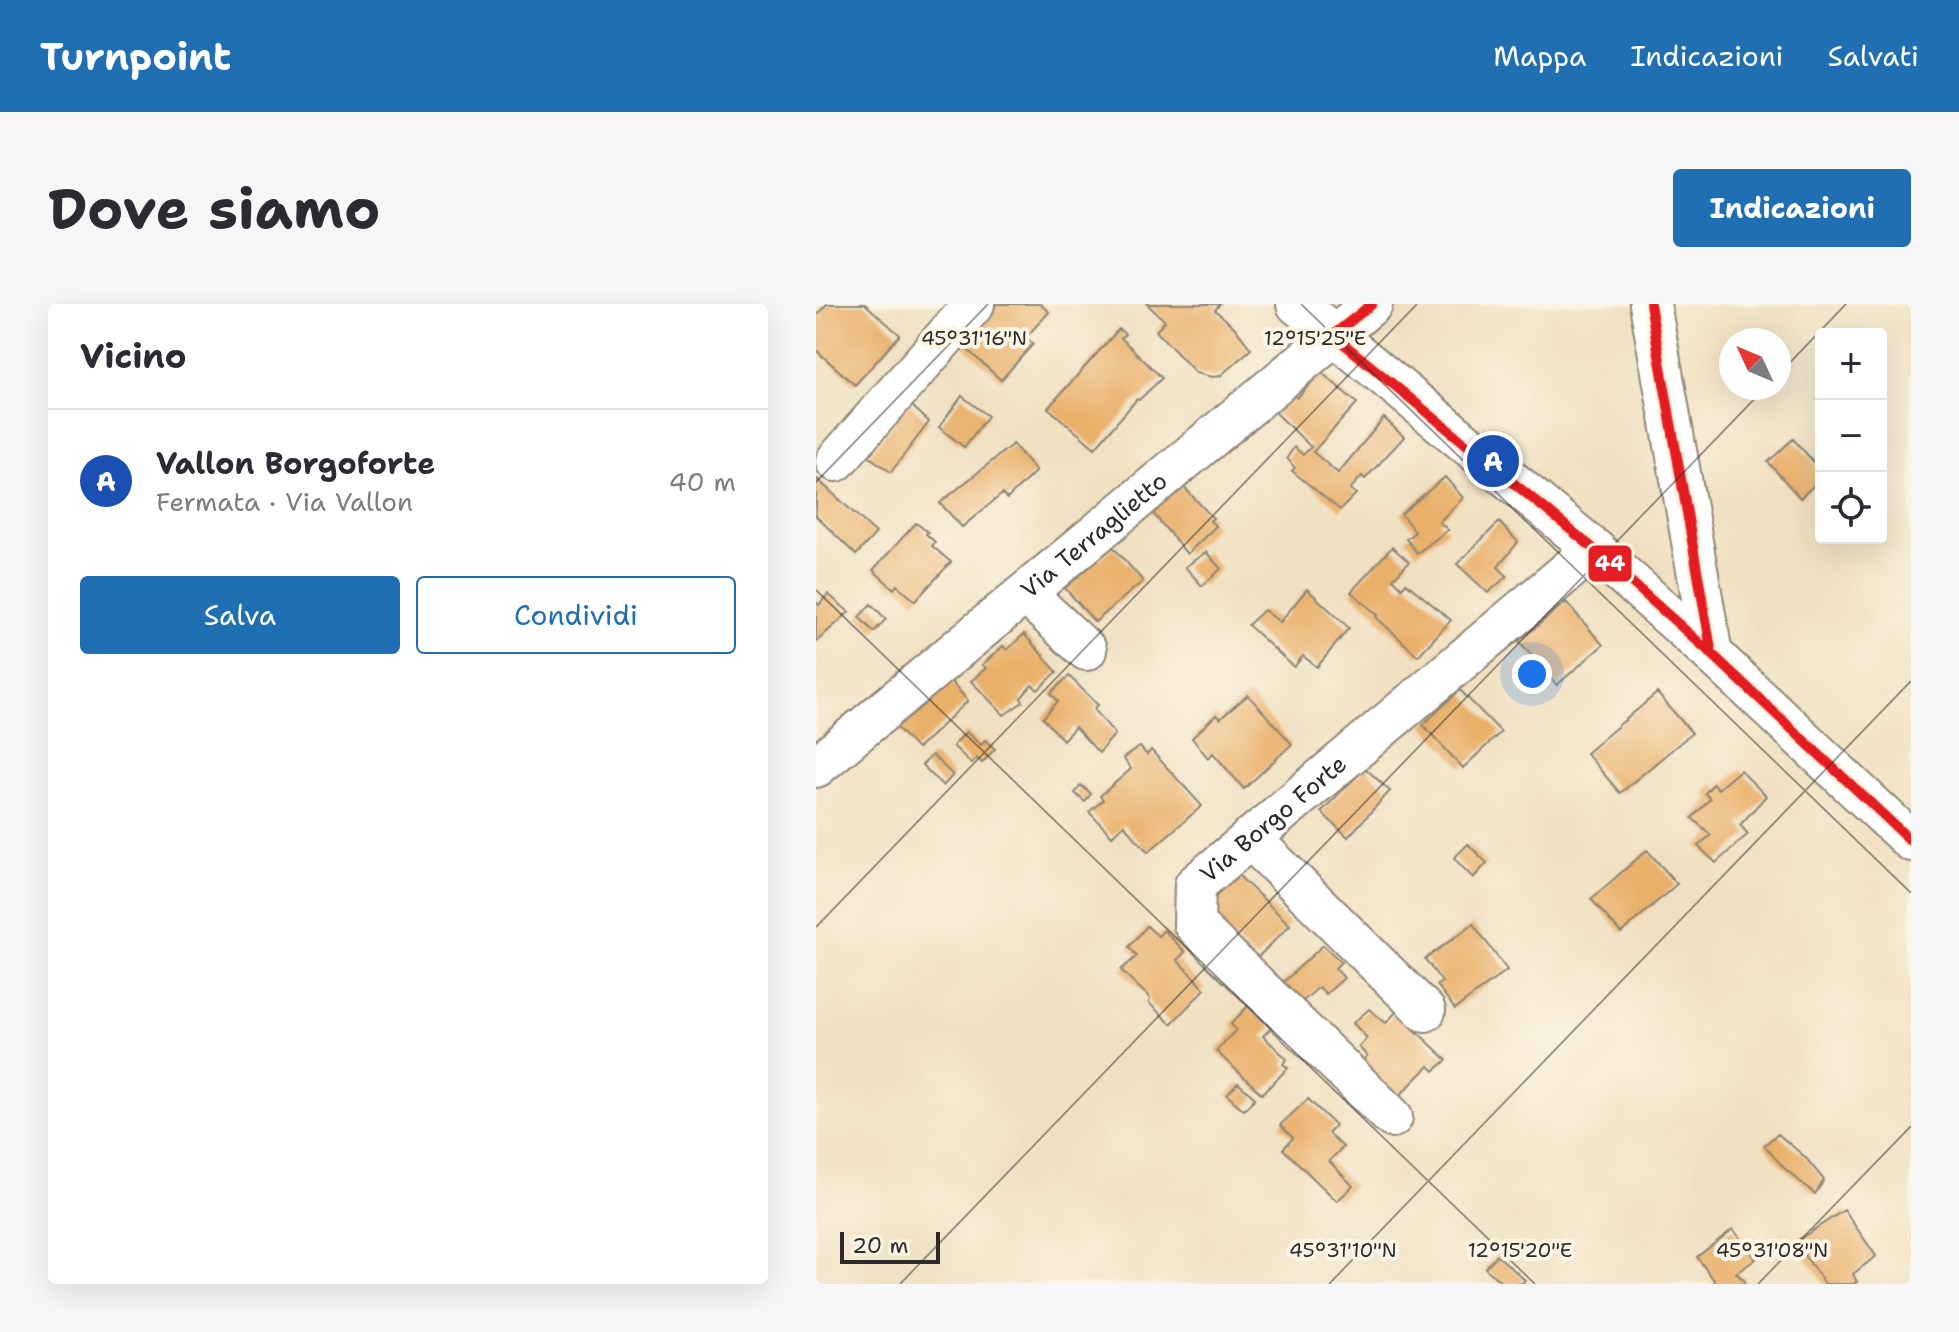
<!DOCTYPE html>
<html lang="it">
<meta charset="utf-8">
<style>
:root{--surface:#fff;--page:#f7f7f7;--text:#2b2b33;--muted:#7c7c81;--line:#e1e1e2;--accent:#1f6fb2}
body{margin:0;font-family:"Shantell Sans",sans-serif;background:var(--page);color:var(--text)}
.controls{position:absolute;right:24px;top:24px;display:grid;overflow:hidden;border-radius:8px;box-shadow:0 8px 32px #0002}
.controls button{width:72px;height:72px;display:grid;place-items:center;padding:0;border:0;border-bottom:2px solid var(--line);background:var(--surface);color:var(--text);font:40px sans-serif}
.compass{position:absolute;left:903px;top:24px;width:72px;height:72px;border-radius:50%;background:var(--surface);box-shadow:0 8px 32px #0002;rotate:314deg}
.scale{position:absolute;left:24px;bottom:20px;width:100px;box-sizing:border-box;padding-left:8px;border:4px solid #2b2b2b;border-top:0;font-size:22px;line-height:28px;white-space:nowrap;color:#2b2b2b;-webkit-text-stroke:6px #fcf5e5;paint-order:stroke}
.you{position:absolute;left:716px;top:370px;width:28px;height:28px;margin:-20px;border:6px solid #fff;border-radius:50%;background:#1a73e8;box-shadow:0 0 0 12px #1a73e833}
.badge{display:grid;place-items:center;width:52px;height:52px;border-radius:50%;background:var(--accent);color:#fff;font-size:26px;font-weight:700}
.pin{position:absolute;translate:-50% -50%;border:4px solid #fff;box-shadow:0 2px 8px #0006}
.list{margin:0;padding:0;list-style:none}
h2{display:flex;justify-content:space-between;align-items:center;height:104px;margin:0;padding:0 32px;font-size:34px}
h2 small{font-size:26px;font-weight:400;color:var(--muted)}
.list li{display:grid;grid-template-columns:52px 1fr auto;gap:24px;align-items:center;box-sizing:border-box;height:144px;padding:0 32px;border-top:2px solid var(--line)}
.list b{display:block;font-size:30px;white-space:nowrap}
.list p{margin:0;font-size:26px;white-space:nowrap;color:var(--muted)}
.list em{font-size:26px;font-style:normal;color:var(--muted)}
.actions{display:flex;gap:16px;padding:24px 32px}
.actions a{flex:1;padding:18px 0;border:2px solid var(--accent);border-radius:8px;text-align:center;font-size:28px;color:var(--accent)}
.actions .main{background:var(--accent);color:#fff}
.icon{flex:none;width:44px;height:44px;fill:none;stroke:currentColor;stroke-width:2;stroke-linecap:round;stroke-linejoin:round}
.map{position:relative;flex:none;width:1095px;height:980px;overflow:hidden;border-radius:8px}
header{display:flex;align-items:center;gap:48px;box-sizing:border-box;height:112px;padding:0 40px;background:var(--accent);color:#fff}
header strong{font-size:38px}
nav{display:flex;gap:44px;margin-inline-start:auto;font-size:28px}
.intro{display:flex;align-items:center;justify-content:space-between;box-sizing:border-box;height:192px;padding:0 48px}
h1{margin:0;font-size:56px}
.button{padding:20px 36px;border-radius:8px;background:var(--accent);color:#fff;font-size:28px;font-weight:700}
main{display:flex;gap:48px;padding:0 48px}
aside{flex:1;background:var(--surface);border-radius:8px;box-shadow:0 8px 32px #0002}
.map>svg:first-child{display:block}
.building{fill:#e9b06b}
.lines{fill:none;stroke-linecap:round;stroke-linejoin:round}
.minor-casing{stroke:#8e8676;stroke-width:44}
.minor{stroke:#fff;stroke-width:40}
.bus-1-casing{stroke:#fcf5e5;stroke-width:16}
.bus-1{stroke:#e31e24;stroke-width:10}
.ticks{fill:none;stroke:#2b2b2b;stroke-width:2;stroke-opacity:0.45}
.labels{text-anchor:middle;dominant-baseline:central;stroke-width:8;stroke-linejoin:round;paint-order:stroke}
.street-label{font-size:24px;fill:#2b2b2b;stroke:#fcf5e5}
.ticks-label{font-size:20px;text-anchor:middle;fill:#2b2b2b;stroke:#fcf5e5;stroke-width:8;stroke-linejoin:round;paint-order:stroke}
.line-badge{stroke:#fcf5e5;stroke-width:3}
.badge-label{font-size:22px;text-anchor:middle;font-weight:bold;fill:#fff}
</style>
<header>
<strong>Turnpoint</strong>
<nav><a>Mappa</a><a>Indicazioni</a><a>Salvati</a></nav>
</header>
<div class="intro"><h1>Dove siamo</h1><a class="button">Indicazioni</a></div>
<main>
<aside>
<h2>Vicino<small></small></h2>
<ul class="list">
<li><span class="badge" style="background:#1a4fb4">A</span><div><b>Vallon Borgoforte</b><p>Fermata · Via Vallon</p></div><em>40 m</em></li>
</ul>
<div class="actions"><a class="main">Salva</a><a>Condividi</a></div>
</aside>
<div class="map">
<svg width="1095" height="980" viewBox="0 0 1095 980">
<rect width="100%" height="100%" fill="#fcf5e5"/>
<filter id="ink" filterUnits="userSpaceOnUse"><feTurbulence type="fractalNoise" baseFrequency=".0125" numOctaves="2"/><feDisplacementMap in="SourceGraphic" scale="16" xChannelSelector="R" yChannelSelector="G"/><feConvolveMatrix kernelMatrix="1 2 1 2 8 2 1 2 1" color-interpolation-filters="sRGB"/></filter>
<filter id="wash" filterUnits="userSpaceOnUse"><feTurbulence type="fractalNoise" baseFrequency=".006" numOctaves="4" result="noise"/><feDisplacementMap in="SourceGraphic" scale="32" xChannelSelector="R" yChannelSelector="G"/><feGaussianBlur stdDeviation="1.8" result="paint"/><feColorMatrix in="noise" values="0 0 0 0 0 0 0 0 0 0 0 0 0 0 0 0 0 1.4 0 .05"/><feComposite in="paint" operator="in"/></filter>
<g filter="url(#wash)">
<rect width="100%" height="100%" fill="#f0e0c1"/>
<g id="blocks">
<path class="building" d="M11,0H49L84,31L39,81L0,46V12Z
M179,0H224L233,8L210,33L217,40L185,76L144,39Z
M331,0H404L399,6L418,23L435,45L404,72L396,73L380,69L340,27L349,17Z
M303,25L309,30L305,34L346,74L323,96L321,95L279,144L232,104Z
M505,68L541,99L497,148L522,169L568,114L588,133L549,175L546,172L534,185L540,190L524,206L476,167L479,164L471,154L478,143L487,151L495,143L457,106L474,87L481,94Z
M146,92L172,112L148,143L123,123Z
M93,99L113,118L75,168L52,152Z
M977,135L1005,166V175L984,194L952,158Z
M197,140L220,167L191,195L186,190L146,223L124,199Z
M629,173L647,194L623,218L632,226L601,249L590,235L599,228L585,210Z
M0,174L60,229L40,251L0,212Z
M366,181L397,214L394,217L400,222L371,250L335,207Z
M683,218L702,238L682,263L691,272L672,289L641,260Z
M100,219L112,228L110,230L119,238L116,242L135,258L99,297L81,281L78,285L57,266Z
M297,243L327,277L279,318L249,284Z
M576,243L593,258L577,275L586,284L590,279L635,316L602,352L560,313L562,311L535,288Z
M390,248L405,265L386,282L369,263Z
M491,285L533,324L501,363L487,352L478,363L432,321L448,306L464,318Z
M12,290L33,308L0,338V298L3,301Z
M750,298L787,341L741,381L703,337Z
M55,300L70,315L58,328L43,313Z
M208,330L241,368L222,386L216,381L205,394L207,398L188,411L155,377L170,364L166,361L187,342L191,346Z
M253,372L282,401L278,405L299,430L283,449L259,423L247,436L227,414L242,397L235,389Z
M133,375L152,397L101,445L74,416L86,405L94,412Z
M644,386L685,428L647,464L607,421Z
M841,389L876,429L804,489L770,449Z
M432,391L476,440L428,485L397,449L392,454L376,434L400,411L404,415Z
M150,428L165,441L169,436L179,445L166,459L161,454L155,459L137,442Z
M324,443L331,451L335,446L386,502L332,548L308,521L296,532L273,508L287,496L284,492L315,465L307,454Z
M116,451L137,471L127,482L106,461Z
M549,464L574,487L532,533L505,508Z
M924,466L950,492L924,521L932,530L900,559L882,542L895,531L876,514L894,495L889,489L897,480L902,485Z
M265,481L275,490L269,498L259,489Z
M652,540L671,559L657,574L638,554Z
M831,546L861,580L805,629L775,595Z
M420,569L474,621L440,655L388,605Z
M657,620L691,666L639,705L621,681L626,678L609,655Z
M331,622L342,632L348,626L369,648L361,656L389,685L355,720L333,699L334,694L305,666L321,652L313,643Z
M507,641L525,658L519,664L528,674L510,690L503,683L479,704L459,686Z
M432,702L456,723L447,732L471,755L467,760L472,764L446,790L400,747L420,726L415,720Z
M553,705L570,719L580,708L631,756L618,767L613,762L573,802L539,765L551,752L543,743L551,734L537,719Z
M422,779L439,794L428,806L411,791Z
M492,795L519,821L512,829L527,843L513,857L537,882L521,897L467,845L477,834L464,821Z
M962,830L989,853L1008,876L999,890L968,864L948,841Z
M1028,906L1060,952L1037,970L1041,978L1037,980H1009L979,938Z
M917,925L940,955L920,969L929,977L927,980H901L881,953Z
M681,951L709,976L705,980H687L669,964Z"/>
</g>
</g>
<g filter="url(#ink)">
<use href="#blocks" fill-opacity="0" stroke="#8e8676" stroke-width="2"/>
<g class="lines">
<g class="minor-casing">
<g id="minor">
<path d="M481,0L778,245L896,350L1095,537"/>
<path d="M834,0L896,350"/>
<path d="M20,157L158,0"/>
<path d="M210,290L270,346"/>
<path id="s1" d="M0,463L556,0"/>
<path d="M434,534L609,707"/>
<path id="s2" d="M576,813L378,620L379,581L778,245"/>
</g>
</g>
<use href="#minor" class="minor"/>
<g class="bus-1-casing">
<path id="bus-1" d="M556,0L517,31L778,245L896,350L1095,537
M834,0L896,350"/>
</g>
<use href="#bus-1" class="bus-1"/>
</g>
</g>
<path class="ticks" d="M485,0L1095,589M963,70L1030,0M0,178L172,0M0,286L719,980M0,623L601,0M84,980L949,84M513,980L1095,377M942,980L1095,822"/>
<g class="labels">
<g class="street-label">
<text stroke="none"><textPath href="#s1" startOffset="362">Via Terraglietto</textPath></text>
<text stroke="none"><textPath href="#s2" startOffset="418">Via Borgo Forte</textPath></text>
</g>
</g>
<g class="ticks-label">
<text x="499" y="41">12°15'25"E</text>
<text x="158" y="41">45°31'16"N</text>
<text x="527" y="953">45°31'10"N</text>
<text x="956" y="953">45°31'08"N</text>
<text x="704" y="953">12°15'20"E</text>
</g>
<rect class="line-badge" x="771" y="240" width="46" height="39" rx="8" fill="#e31e24"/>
<g class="badge-label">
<text x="794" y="267">44</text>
</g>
</svg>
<div class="controls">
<button>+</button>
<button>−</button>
<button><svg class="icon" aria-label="locate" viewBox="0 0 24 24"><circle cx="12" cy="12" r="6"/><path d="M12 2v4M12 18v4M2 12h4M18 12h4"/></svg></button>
</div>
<svg class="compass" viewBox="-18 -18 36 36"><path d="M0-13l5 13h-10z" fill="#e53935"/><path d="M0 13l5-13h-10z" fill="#7c7c81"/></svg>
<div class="scale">20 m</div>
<div class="you"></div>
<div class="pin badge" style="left:677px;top:157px;background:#1a4fb4">A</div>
</div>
</main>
